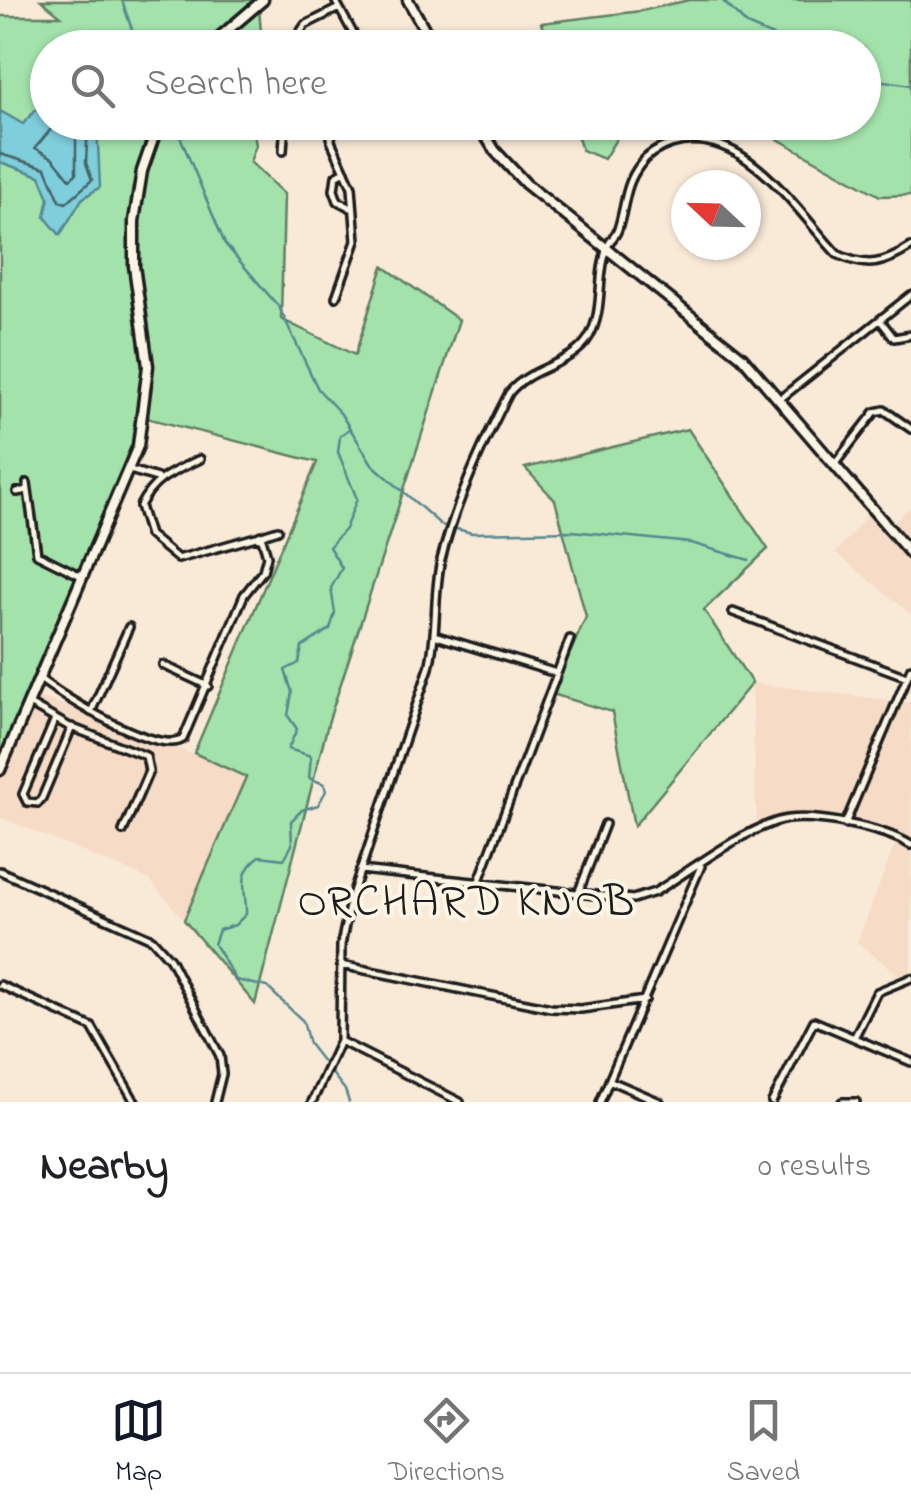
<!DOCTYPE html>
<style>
:root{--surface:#fff;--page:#f6f6f6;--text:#202124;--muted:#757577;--line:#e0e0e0;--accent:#111827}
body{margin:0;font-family:"Indie Flower",sans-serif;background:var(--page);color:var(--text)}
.compass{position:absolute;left:671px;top:170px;width:90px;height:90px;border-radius:50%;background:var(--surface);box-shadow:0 2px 8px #0004;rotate:292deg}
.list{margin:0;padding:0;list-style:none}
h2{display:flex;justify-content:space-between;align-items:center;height:130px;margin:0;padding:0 40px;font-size:42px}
h2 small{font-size:32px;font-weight:400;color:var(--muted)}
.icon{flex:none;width:55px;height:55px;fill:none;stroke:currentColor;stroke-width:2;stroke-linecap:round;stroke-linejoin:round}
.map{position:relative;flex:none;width:911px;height:1102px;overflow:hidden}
.search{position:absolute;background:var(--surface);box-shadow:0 2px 8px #0004;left:30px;right:30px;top:30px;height:110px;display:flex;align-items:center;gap:25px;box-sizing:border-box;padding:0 35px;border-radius:55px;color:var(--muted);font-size:38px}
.sheet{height:270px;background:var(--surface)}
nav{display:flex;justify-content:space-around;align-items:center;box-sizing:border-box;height:140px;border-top:2px solid var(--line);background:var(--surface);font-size:28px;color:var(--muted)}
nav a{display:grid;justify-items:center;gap:5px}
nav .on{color:var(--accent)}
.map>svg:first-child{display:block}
.built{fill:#f6dbc7}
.green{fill:#a3e2ab;stroke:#607f64;stroke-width:2.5}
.water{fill:#7fcedb;stroke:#57878f;stroke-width:2.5}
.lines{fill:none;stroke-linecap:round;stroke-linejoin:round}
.shore{stroke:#446368;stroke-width:2.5}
.stream{stroke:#57878f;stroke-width:2.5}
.street-casing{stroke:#1c1c1c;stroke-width:12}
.secondary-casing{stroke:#1c1c1c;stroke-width:15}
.street{stroke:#fcf5e5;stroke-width:5}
.secondary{stroke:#fcf5e5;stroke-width:8}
.labels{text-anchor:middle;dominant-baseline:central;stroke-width:8;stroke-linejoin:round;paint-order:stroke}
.neighbourhood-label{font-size:45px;letter-spacing:2.5px;fill:#1c1c1c;stroke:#fcf5e5}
</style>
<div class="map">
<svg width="911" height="1102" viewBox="0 0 911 1102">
<rect width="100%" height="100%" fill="#f9e9d7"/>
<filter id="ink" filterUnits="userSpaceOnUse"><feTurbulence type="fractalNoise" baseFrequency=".01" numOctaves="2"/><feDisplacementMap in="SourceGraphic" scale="20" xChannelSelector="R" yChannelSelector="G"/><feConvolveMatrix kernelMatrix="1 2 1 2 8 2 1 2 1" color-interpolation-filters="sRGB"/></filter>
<g filter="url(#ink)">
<path class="built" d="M911,506V614L836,553L870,511L886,530Z
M752,683L911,703V984L857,942L897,840L860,825L797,813L757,831Z
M35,696L104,717L246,777L184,920L150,880L0,817V770Z"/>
<path class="green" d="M41,0H266L259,7L262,47L48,48V122L252,123L256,145L250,162L284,194L281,319L355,355L383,266L459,320L329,720L255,1004L184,920L246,777L194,753L317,462L147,418L136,460L0,770V16H61Z
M689,0H911V195L880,196L749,123L864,122V48L549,47L541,23L641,11Z
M573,123V122L626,123L604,159L582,150Z
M688,429L768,549L704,610L752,683L634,826L612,712L552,694L586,617L555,500L525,468Z"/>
<path class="water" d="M47,103L48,122L97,123L100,187L82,199L60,235L45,217L49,198L40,176L0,162V111L23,124L40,105Z"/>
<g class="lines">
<path class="shore" d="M57,122L35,148L53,158L70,179L76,174V122
M0,154L46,168L60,201L66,203L92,180L86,163L88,122"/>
<path class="stream" d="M122,0L138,48
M722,0L747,25L800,48
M864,78L911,85
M174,122L225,244L279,307L318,389L341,414L372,464L441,525L472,533L572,531L691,543L749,560
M349,1102L345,1090L309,1044L303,1021L267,987L236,980L214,944L219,930L235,925L246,914C247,891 235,874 260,856L284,859L292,845L291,821L302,810L318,805L326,791L324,784L309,778L311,756L288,749L297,729L288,716L292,692L285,670L299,663L302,647L330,629L335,613L331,588L342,568L329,547L345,529L357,499L338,452L340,436L349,429"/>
<g class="street-casing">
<path id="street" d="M335,0L361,48
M303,48L299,34L305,25L339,8
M332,122L331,141L352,187L356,241L336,297
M283,151L285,122
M345,171L336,176L334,190L338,201L351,208
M880,320L894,338L911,335
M780,399L911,295
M834,465L875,412L884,410L911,429
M130,470L157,478
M27,483L37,554L81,576
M17,492L28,490
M259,536L278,530
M733,612L907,677
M437,636L556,673
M163,665L208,686
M40,679C63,697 158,756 183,739L244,595L263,571L267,556L262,539L256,537L178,559L149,535L140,506C154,478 173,472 200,459
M29,704L68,726L146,756L149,771L123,831
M91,712L129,627
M55,719L23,794L27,802L38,803L42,798L72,727
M845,824L911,668
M360,870L633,899L655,892C693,869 734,836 775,822C807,811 883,828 911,845
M0,871L152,939L170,959L220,1056L222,1074L215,1102
M479,881L570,639
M579,891L605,824
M341,965L551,1008L581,1009L645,1000
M0,985L92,1027L135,1102
M854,1038L877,992L911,978
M340,1041L460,1102
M611,1081L660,1102
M312,1102L340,1041L341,945L350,901L429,668C438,632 433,595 441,560C455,504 483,443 509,393C530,366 572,366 589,337C605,309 596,277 607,248C609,241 616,236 618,229C626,205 624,186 640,165C647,155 659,148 671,144C742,122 795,209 837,254C867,269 884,264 911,247
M600,1102L701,866
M772,1102L814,1021L911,1062
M842,1102H856"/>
</g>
<g class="secondary-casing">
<path id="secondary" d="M408,0L435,48
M207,48L263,0
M477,122L495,151L526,184L742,357L911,554
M0,770L138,446L148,366L134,266V221L142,171L159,122"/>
</g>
<use href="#street" class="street"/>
<use href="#secondary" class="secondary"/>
</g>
</g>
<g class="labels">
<g class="neighbourhood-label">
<text x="467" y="904">ORCHARD KNOB</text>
</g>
</g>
</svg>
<svg class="compass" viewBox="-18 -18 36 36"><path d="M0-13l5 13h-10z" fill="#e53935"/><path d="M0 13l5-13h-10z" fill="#757577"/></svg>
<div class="search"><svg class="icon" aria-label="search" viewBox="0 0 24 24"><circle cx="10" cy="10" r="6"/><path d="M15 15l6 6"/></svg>Search here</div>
</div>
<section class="sheet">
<h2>Nearby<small>0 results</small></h2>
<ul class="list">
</ul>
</section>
<nav>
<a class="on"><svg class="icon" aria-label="map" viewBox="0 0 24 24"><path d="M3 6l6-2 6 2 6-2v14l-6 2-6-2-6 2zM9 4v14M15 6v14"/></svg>Map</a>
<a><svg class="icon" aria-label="directions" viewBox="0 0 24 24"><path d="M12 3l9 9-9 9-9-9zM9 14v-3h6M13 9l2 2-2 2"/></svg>Directions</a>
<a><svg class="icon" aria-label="saved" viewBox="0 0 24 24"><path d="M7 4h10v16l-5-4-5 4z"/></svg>Saved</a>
</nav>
